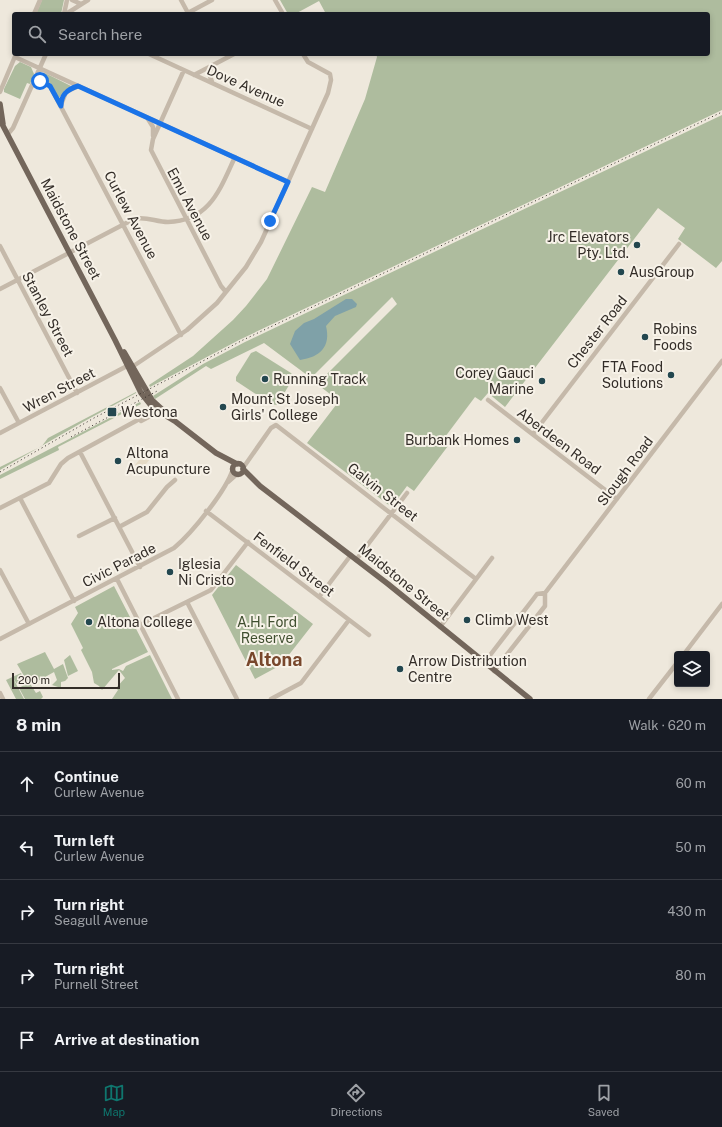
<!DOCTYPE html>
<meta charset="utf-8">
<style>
:root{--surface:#171b24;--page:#20242c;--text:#f1f3f6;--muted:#9ea1a6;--line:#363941;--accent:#0f766e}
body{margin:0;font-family:"Public Sans",sans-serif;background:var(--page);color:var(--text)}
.controls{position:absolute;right:12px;bottom:12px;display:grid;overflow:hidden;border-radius:4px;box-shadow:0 2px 6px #0003}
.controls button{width:36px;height:36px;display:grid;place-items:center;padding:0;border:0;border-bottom:1px solid var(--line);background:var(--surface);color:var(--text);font:20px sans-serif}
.scale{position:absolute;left:12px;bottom:10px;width:108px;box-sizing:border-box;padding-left:4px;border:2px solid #332d28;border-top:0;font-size:11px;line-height:14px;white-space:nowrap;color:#332d28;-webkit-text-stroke:3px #f7f2e8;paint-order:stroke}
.stop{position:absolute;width:12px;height:12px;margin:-9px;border:3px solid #1a73e8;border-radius:50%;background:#fff}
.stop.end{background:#1a73e8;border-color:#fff;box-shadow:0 1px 4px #0008}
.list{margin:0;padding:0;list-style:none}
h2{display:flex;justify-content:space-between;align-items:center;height:52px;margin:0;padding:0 16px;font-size:17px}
h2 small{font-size:13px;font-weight:400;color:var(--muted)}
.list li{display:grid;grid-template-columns:26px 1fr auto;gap:12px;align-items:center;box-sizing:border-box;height:64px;padding:0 16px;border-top:1px solid var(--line)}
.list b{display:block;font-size:15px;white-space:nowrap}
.list p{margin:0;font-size:13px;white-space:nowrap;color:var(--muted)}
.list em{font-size:13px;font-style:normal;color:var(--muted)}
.icon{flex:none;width:22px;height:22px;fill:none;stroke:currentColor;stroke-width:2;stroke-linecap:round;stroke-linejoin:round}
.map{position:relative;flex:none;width:722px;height:699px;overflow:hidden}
.search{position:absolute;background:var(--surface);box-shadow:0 2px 6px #0003;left:12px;right:12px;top:12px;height:44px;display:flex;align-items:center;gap:10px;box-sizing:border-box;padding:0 14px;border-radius:4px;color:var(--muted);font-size:15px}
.sheet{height:372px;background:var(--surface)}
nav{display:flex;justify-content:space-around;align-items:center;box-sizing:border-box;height:56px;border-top:1px solid var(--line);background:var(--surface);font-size:11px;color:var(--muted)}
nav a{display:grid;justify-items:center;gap:2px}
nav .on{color:var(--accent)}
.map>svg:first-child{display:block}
.green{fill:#aebc9e}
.plaza{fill:#e5dac5}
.water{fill:#7fa1a8}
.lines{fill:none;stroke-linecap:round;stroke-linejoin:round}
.minor{stroke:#c5b9aa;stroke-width:4.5}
.major{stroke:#73665b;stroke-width:5.5}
.rail{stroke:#332d28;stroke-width:1;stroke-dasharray:1 3;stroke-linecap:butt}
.route{stroke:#1a73e8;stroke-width:5}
.poi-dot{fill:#23474f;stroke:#f7f2e8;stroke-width:1.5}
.labels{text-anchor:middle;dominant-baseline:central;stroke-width:4;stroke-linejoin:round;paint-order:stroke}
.street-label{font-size:14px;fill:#332d28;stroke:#f7f2e8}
.poi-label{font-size:14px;fill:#332d28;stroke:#f7f2e8;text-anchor:start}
.park-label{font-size:14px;fill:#3f4e2f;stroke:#f7f2e8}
.district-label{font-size:18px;font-weight:bold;fill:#78472c;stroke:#f7f2e8}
</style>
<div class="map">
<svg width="722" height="699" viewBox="0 0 722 699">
<rect width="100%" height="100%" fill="#eee8dc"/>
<path class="green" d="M42,0H64L61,14H36Z
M280,0H722V110L239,340L150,387L149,385L193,356L233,320L246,306L267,279L312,187L325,192L365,99L377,57L376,54H708V14H326L319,1L295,14H288Z
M20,62L31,67L34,74L30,84L27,83L20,99L4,92V89L15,66Z
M42,73H45L71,86L59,98L51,84L41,78Z
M722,115V261L716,268L678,239L685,228L658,208L505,407L488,393L481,401L475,397L442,441L448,446L417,487L414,491L407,486L393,505L390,506L307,443L339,401L317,384L397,304L392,297L311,378L264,343L211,369L206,366L155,399L153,396L203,364L245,342Z
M256,351L291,373L294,377L277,405L271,404L236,381V377L251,353Z
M136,392V393L83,422L0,470V467L42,446L48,438Z
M140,402L141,404L58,447L59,450L0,479V475Z
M236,565L313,624L281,665L255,679L212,595Z
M114,586L148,652L112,669V670L119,669L123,671L126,666L150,655L172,699H112L118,690L116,688L125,678L119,670L102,690L99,686L94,683L92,672L81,650L83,648L71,624L78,613L75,607Z
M45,652L54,669L63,664L68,678L65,681L61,682V688L52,685L57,680L54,672L36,682L34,677L27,681L17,664Z
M70,655L78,671L68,676L64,660Z
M21,673L24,681L17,684L13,678L24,699H16L6,680Z
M29,682L36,693L40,691L43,697L41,699H25L19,688Z"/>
<path class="plaza" d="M144,454L150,459L146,464L154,470L149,476L135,465Z"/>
<path class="water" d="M346,299H352L357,304L356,307L335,316L326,326C331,347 320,357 300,360L290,344L295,331L304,323L314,319Z"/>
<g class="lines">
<path class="minor" d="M72,0L81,4
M181,0L188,13
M275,0L283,14
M34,14L40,0
M64,14L67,0
M66,14L88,0
M186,14L212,0
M149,54L312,129
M15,57L288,182
M184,70L153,139L151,150L221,286L226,292
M194,75L234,54
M35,79L48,84L51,88L181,335
M212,82L209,73L212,65
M0,92L16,54
M61,105L66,92L78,86
M148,119L153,127V136
M8,134L13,128L46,54
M0,246L77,393
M0,289L134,219C146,216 156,222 168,222C210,221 220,189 235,157
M132,367L187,330L217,303L246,267L261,242L328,93L331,80L330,74L308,62L303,54
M0,388L19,423
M488,400L617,499
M141,421L158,412
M0,433L127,366
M533,434L679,244
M80,452L140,567
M243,468L271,428L276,425L476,579
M228,482L237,474
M20,498L74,601
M0,508L49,483L61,464L68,458L156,410
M206,511L369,635
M119,527L147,512L167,487L175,480
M79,536L115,518
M356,560L407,493
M0,570L29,624
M117,579L178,699
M319,597L351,555
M187,602L237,699
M140,625L211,590L248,542
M440,627L492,558
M0,639L174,548C192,533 226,491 233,469
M684,654L722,604
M484,663L534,598L537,594L545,593L722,361
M494,671L545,606V593
M0,693L3,699
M271,699L301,683L349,620
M649,699L677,663"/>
<path class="major" d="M0,104L3,124
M0,120L115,340L141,393L153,408L176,422
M124,352L152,400L176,422L216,453L237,464
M232.5 469a5.5 5.5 0 1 1 11 0a5.5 5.5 0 1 1-11 0Z
M243,469L260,486L388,584L530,699"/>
<path class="rail" d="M71,437L159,390
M0,472L94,418L243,340L722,112"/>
</g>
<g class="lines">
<path class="route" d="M40,81L50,86L61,106C61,94 68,89 78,86L288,182L270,221"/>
</g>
<g class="poi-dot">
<circle cx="637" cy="245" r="4"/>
<circle cx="621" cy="272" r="4"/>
<circle cx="645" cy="337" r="4"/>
<circle cx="671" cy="375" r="4"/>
<circle cx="265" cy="379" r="4"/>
<circle cx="542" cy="381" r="4"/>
<circle cx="223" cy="407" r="4"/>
<rect x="107" y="407" width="10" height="10" rx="2"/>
<circle cx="517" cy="440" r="4"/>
<circle cx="118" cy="461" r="4"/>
<circle cx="170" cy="572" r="4"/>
<circle cx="467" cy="620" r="4"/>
<circle cx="89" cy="622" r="4"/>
<circle cx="400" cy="669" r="4"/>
</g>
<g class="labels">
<g class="street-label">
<text transform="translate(246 86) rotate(24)">Dove Avenue</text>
<text transform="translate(190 204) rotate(62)">Emu Avenue</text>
<text transform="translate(131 215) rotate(62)">Curlew Avenue</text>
<text transform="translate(71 229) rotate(62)">Maidstone Street</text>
<text transform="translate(48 314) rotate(62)">Stanley Street</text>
<text transform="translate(597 332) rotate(-52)">Chester Road</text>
<text transform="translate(59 390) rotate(-28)">Wren Street</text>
<text transform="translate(559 441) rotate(37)">Aberdeen Road</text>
<text transform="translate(625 471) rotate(-53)">Slough Road</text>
<text transform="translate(383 492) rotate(38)">Galvin Street</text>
<text transform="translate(294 564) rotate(37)">Fenfield Street</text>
<text transform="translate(119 565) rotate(-27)">Civic Parade</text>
<text transform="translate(404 582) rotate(39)">Maidstone Street</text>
</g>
<g class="poi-label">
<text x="629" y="237" text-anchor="end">Jrc Elevators<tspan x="629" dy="16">Pty. Ltd.</tspan></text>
<text x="629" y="272">AusGroup</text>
<text x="653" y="329">Robins<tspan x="653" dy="16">Foods</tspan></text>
<text x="663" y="367" text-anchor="end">FTA Food<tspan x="663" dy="16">Solutions</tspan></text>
<text x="534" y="373" text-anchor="end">Corey Gauci<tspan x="534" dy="16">Marine</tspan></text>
<text x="273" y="379">Running Track</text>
<text x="231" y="399">Mount St Joseph<tspan x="231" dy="16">Girls' College</tspan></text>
<text x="121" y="412">Westona</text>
<text x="509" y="440" text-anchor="end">Burbank Homes</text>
<text x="126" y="453">Altona<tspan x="126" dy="16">Acupuncture</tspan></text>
<text x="178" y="564">Iglesia<tspan x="178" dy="16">Ni Cristo</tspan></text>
<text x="475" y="620">Climb West</text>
<text x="97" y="622">Altona College</text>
<text x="408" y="661">Arrow Distribution<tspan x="408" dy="16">Centre</tspan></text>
</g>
<g class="park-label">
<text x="267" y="622">A.H. Ford<tspan x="267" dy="16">Reserve</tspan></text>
</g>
<g class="district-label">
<text x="274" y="659">Altona</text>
</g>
</g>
</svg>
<div class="controls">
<button><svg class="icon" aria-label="layers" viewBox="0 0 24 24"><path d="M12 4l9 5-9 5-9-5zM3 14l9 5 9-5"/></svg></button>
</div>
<div class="scale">200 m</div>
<div class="stop" style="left:40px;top:81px"></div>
<div class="stop end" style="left:270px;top:221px"></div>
<div class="search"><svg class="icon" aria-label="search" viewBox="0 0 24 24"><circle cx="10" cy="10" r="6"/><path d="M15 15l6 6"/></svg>Search here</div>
</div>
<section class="sheet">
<h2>8 min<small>Walk · 620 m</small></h2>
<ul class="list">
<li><svg class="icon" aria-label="ahead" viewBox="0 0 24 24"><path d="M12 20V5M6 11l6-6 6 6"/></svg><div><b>Continue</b><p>Curlew Avenue</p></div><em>60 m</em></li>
<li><svg class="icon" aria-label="left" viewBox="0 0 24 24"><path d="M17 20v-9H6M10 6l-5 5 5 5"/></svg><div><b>Turn left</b><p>Curlew Avenue</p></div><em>50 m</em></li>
<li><svg class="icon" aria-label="right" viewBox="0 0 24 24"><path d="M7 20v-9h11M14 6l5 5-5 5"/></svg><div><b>Turn right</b><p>Seagull Avenue</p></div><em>430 m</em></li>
<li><svg class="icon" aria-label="right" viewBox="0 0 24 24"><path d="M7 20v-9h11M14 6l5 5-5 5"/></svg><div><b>Turn right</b><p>Purnell Street</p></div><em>80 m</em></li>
<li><svg class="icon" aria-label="arrive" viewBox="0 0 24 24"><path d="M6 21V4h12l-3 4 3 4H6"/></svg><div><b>Arrive at destination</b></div></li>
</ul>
</section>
<nav>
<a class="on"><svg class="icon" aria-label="map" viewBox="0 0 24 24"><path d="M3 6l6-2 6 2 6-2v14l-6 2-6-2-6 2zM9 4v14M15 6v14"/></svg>Map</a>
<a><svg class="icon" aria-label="directions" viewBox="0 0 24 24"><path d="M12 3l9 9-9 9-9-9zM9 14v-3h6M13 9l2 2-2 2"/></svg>Directions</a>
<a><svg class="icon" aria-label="saved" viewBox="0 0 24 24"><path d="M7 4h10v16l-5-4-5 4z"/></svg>Saved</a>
</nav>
